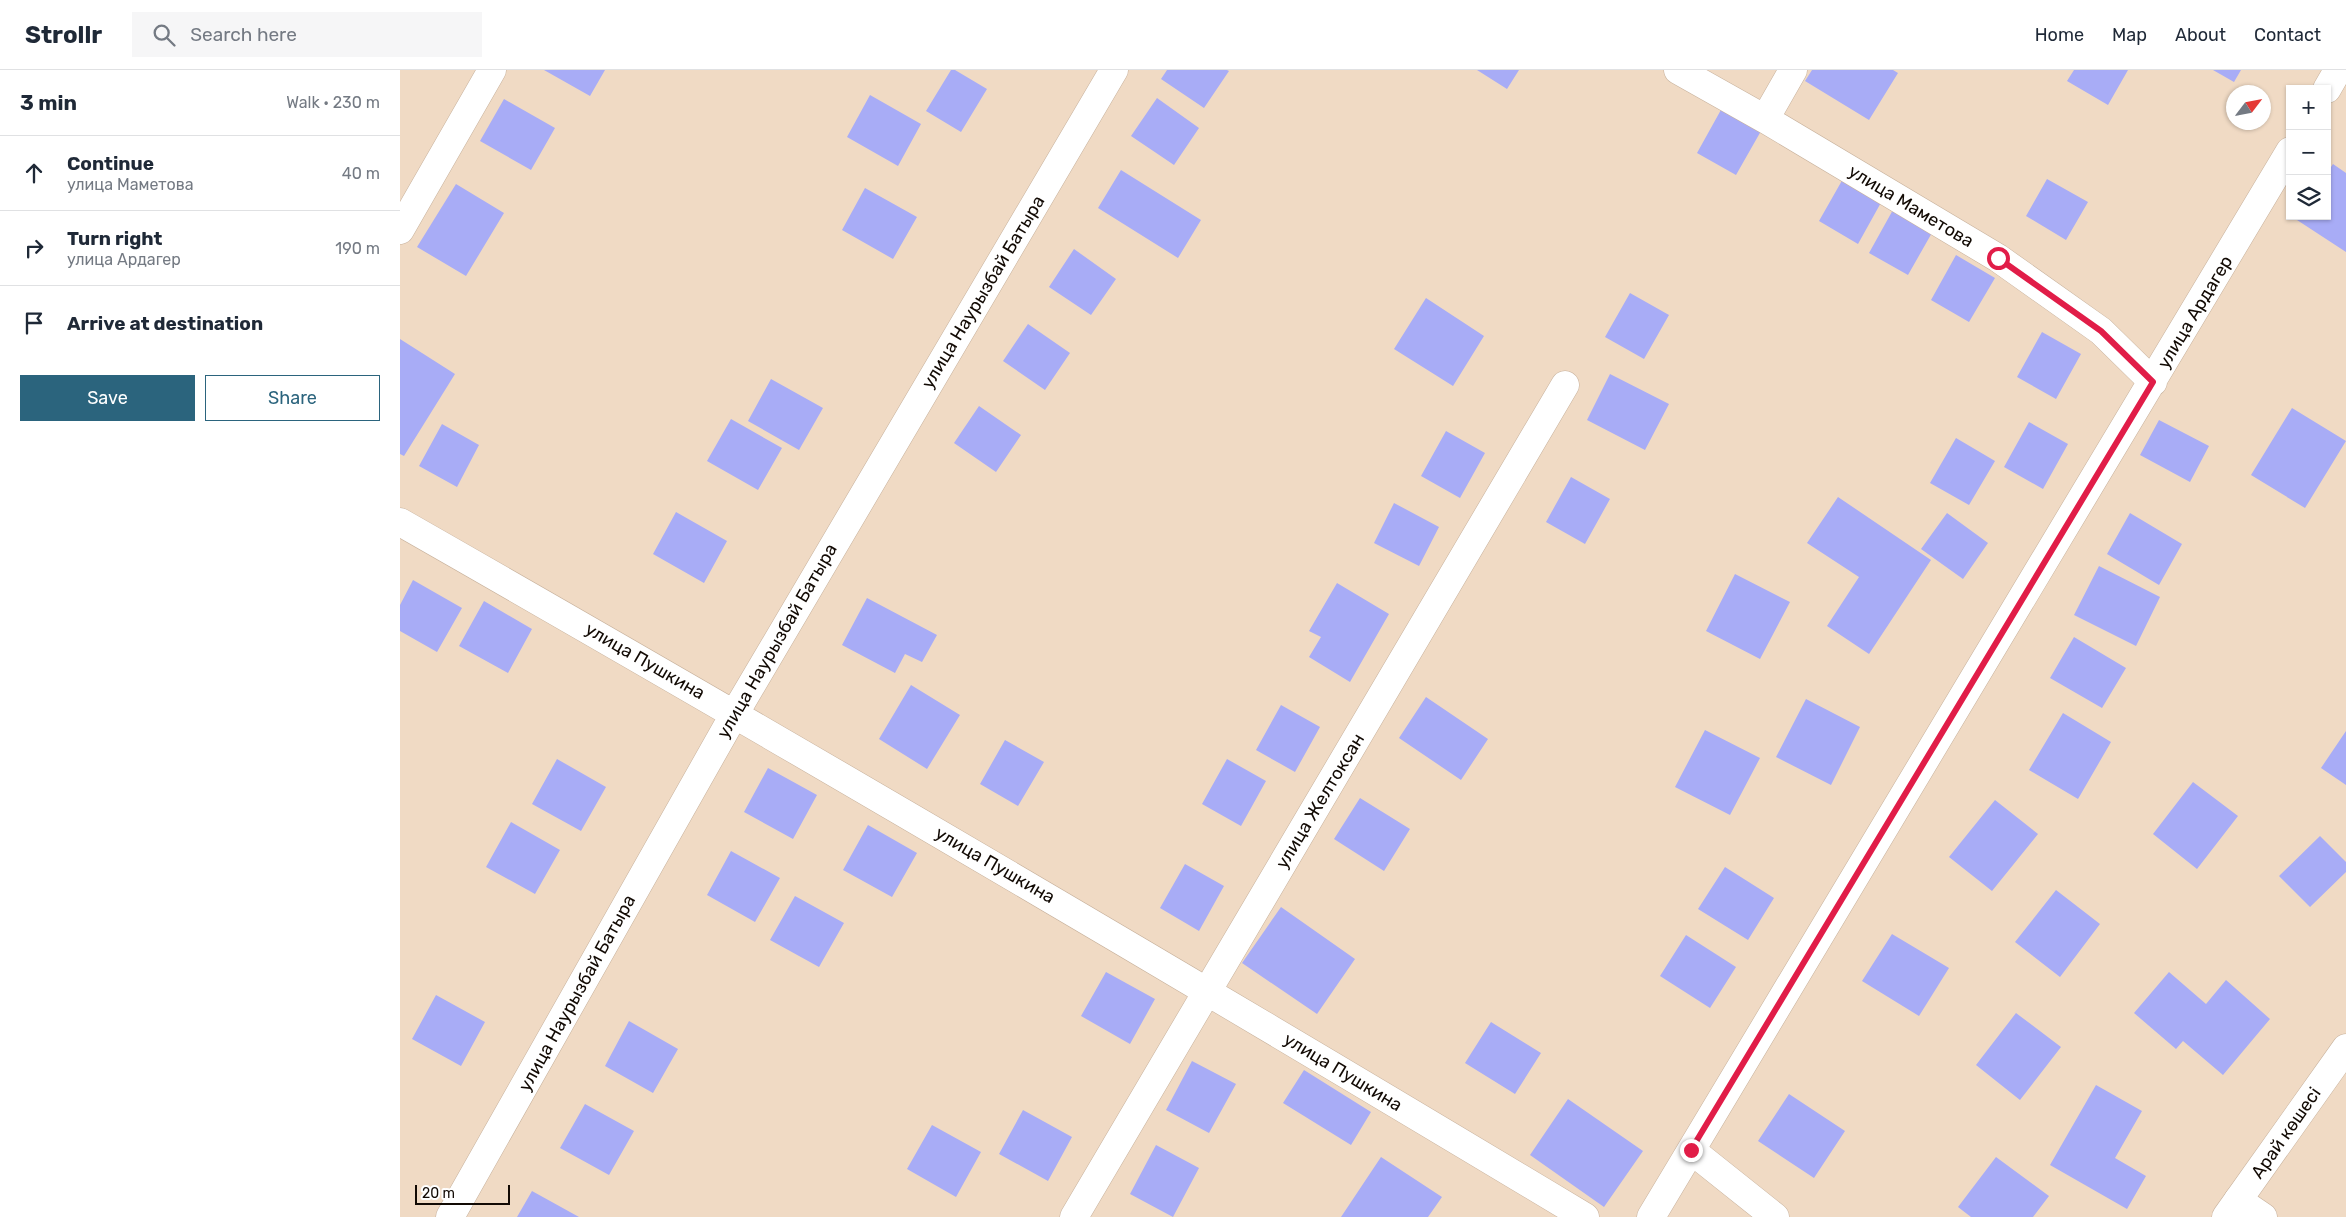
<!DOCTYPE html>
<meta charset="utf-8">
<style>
:root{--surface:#fff;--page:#f6f6f7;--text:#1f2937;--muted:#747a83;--line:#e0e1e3;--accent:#2b647d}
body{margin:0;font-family:Rubik,sans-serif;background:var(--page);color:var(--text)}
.controls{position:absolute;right:15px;top:15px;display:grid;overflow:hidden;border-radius:0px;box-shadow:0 1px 4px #0004}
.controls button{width:45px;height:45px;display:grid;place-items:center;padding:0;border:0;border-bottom:1px solid var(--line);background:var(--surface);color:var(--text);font:25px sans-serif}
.compass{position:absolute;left:1826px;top:15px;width:45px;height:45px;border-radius:50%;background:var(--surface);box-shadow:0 1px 4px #0004;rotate:58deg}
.scale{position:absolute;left:15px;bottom:12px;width:95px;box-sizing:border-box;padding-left:5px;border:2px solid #120a04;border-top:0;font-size:14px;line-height:18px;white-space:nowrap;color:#120a04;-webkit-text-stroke:4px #fff;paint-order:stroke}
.stop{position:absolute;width:15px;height:15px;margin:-11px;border:4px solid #e11d48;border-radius:50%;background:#fff}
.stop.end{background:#e11d48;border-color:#fff;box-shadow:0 1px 5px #0008}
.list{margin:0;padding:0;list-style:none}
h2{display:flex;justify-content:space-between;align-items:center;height:65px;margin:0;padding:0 20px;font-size:21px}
h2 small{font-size:16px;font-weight:400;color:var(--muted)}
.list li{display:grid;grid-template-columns:32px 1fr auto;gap:15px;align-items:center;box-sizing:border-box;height:75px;padding:0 20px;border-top:1px solid var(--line)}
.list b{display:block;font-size:19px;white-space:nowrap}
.list p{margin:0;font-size:16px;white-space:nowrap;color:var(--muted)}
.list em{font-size:16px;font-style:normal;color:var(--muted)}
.actions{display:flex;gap:10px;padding:15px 20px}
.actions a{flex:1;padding:11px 0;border:1px solid var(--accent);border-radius:0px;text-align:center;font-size:18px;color:var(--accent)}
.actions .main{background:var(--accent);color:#fff}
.icon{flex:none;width:28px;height:28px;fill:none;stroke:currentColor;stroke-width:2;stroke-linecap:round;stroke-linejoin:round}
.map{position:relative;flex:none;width:1946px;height:1147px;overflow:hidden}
header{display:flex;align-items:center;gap:30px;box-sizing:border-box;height:70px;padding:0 25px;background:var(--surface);border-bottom:1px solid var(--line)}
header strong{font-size:24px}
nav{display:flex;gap:28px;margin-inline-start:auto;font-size:18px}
.search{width:350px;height:45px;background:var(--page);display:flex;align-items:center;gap:12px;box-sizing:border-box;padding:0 18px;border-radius:0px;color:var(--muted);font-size:19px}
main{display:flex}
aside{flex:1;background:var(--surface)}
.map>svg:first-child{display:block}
.building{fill:#a8acf6}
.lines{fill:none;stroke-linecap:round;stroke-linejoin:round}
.street-casing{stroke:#c7b19c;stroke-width:29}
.secondary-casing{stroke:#c7b19c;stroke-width:29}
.street{stroke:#fff;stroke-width:28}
.secondary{stroke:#fff;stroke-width:28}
.route{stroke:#e11d48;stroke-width:6}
.labels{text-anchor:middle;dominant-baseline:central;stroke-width:4.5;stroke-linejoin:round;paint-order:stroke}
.street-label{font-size:18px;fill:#120a04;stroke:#fff}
</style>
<header>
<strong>Strollr</strong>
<div class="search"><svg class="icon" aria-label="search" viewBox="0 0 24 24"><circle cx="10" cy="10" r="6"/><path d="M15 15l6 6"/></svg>Search here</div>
<nav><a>Home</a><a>Map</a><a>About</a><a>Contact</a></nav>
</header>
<main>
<aside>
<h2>3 min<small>Walk · 230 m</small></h2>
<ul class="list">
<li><svg class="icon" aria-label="ahead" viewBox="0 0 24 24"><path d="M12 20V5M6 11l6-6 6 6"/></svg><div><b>Continue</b><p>улица Маметова</p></div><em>40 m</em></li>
<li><svg class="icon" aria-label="right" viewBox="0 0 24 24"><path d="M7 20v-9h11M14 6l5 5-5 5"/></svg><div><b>Turn right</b><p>улица Ардагер</p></div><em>190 m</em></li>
<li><svg class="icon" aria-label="arrive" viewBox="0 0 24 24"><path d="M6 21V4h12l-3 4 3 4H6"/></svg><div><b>Arrive at destination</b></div></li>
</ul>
<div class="actions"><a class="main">Save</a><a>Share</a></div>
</aside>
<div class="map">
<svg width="1946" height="1147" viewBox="0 0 1946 1147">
<rect width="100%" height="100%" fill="#f0dac4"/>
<path class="building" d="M144,0H205L190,26Z
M551,0H555L587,19L561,62L526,41Z
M767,0H827L829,1L804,38L761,9Z
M1077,0H1119L1107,19Z
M1412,0H1493L1498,3L1469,50L1405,11Z
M1674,0H1728L1708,35L1667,11Z
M1813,0H1841L1834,12Z
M470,25L521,54L498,96L447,67Z
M757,28L799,58L774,95L731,66Z
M104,29L155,58L131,100L80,71Z
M1322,38L1361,61L1336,105L1297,83Z
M1933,94L1946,103V182L1897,150L1899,146H1927V103Z
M721,100L801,150L778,188L698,138Z
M1444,107L1483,129L1458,174L1419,151Z
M1647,109L1688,132L1666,170L1626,146Z
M56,114L104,143L66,206L17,177Z
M465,118L517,147L493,189L442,160Z
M1494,138L1533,161L1508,205L1469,183Z
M674,179L716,209L691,245L649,217Z
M1556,185L1595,208L1569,252L1531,230Z
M1230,223L1269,245L1244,289L1205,267Z
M1026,228L1084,266L1053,316L994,279Z
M628,254L670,283L645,320L603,291Z
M1642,262L1681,284L1656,329L1617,307Z
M0,269L55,304L4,386L0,384Z
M1210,304L1269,334L1245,380L1187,350Z
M371,309L423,338L399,380L348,351Z
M579,336L621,365L596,402L554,373Z
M1892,338L1946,371L1905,438L1851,405Z
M331,349L382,378L358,420L307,391Z
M1759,350L1809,376L1790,412L1740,385Z
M1629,352L1668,374L1643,419L1604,397Z
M42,354L79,375L57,417L19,396Z
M1046,361L1085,383L1060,428L1021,406Z
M1556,368L1595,391L1569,435L1530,413Z
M1171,407L1210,429L1185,474L1146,452Z
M1438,427L1531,490L1469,584L1427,556L1459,507L1407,473Z
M994,433L1039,457L1019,496L974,473Z
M276,442L327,471L304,513L253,484Z
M1547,443L1588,473L1563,509L1521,479Z
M1730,443L1782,474L1759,515L1707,484Z
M1699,496L1760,527L1736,576L1674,545Z
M1335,504L1390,532L1360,589L1306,561Z
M13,510L62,538L37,582L0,561V535Z
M937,513L989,544L950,612L909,587L921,567L909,561Z
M467,528L537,565L522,592L505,584L495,603L442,575Z
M84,531L132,559L108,603L59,576Z
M1674,567L1726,598L1702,638L1650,608Z
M511,615L560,645L527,699L479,669Z
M1026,627L1088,669L1061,710L999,668Z
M1406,629L1460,657L1431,715L1376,687Z
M881,635L920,657L895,702L856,680Z
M1663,643L1711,672L1678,729L1629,700Z
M1305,660L1360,688L1330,745L1275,717Z
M1946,661V715L1921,698Z
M605,670L644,692L618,736L580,714Z
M157,689L206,717L181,761L132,734Z
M827,689L866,711L841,756L802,734Z
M368,698L417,725L393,769L344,742Z
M1793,712L1838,746L1797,799L1753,764Z
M960,728L1010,759L984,801L934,769Z
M1595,730L1638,764L1592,821L1549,787Z
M111,752L160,780L135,824L86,797Z
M468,755L517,783L492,827L443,800Z
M1920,766L1946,792V802L1910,837L1879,806Z
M331,781L380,808L355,852L307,825Z
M785,794L824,816L799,861L760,838Z
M1325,797L1374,828L1348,870L1298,839Z
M1656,820L1700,854L1660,907L1615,872Z
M395,826L444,853L419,897L370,870Z
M881,837L955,889L917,944L842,893Z
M1492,864L1549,898L1519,946L1462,911Z
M1286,865L1336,897L1310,938L1260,906Z
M706,902L755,929L730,974L681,946Z
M1769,902L1806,934L1826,910L1870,949L1823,1005L1783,971L1776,979L1734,943Z
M36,925L85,952L61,996L12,969Z
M1616,943L1661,977L1620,1030L1576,995Z
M229,951L278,979L253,1023L205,996Z
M1091,952L1141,983L1115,1024L1065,993Z
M792,991L836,1014L809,1063L766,1040Z
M904,1000L971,1042L951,1075L883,1033Z
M1696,1015L1742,1041L1715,1088L1746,1106L1727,1139L1650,1095Z
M1389,1024L1445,1061L1414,1108L1358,1071Z
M1168,1029L1243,1081L1204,1137L1130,1085Z
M185,1034L234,1061L209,1105L160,1078Z
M623,1040L672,1067L648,1111L599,1084Z
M532,1055L581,1082L556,1127L507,1099Z
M756,1075L799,1098L773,1147L730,1124Z
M981,1087L1042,1127L1028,1147H941Z
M1596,1087L1649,1126L1633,1147H1571L1558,1137Z
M132,1121L179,1147H117Z"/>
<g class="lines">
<g class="street-casing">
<path id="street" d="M1278,0L1365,49L1598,188L1701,261L1753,312
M1927,19L1938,0
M1365,49L1393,0
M0,160L92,0
M0,452C398,679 792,911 1185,1147
M1291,1080L1375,1147
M1838,1130L1863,1147
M50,1147L335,643L714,0
M674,1147L1165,315
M1251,1147L1890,81"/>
</g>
<g class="secondary-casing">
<path id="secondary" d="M1826,1147L1946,978"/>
</g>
<use href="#street" class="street"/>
<use href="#secondary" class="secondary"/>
</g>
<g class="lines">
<path class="route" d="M1291,1080L1753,312L1701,261L1598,188"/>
</g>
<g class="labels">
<g class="street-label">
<text transform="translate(1511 136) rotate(31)">улица Маметова</text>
<text transform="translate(583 222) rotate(-59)">улица Наурызбай Батыра</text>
<text transform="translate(1795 242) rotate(-59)">улица Ардагер</text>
<text transform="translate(377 571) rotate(-60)">улица Наурызбай Батыра</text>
<text transform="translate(245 591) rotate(30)">улица Пушкина</text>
<text transform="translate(920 731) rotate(-59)">улица Желтоксан</text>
<text transform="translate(595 795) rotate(30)">улица Пушкина</text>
<text transform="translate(177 923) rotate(-61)">улица Наурызбай Батыра</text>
<text transform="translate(943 1002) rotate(31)">улица Пушкина</text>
<text transform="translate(1886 1063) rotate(-55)">Арай көшесі</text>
</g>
</g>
</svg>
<div class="controls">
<button>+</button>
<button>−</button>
<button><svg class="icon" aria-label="layers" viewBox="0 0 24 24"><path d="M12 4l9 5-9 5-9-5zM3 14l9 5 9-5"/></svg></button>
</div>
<svg class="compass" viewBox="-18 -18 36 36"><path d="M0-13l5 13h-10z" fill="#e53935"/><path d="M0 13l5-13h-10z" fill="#747a83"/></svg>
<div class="scale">20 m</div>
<div class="stop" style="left:1598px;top:188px"></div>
<div class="stop end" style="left:1291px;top:1080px"></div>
</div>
</main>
